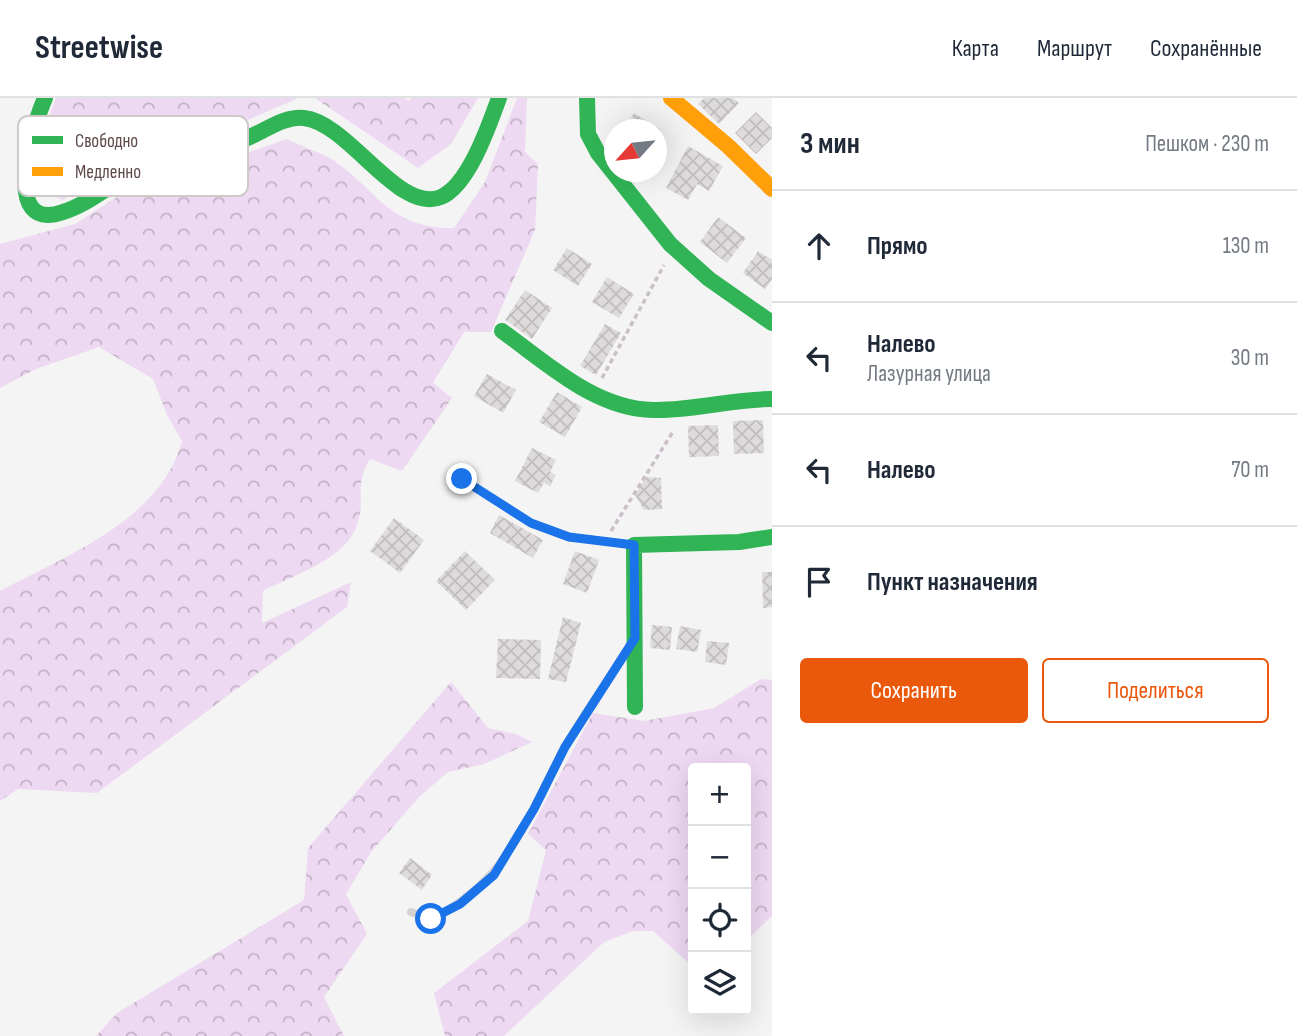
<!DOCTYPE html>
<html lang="ru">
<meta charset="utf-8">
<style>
:root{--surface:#fff;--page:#f6f6f7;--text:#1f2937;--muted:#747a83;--line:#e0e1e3;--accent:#ea580c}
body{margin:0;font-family:"Sofia Sans Condensed",sans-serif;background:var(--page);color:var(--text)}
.controls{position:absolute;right:21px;bottom:21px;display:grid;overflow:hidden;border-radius:7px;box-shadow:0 7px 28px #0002}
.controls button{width:63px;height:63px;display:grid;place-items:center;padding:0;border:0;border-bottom:2px solid var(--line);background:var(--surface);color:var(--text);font:35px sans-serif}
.compass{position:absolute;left:604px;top:21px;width:63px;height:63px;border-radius:50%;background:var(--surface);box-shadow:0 7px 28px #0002;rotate:243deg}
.stop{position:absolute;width:21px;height:21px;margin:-16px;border:5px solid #1a73e8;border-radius:50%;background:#fff}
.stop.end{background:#1a73e8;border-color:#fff;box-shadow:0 2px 7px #0008}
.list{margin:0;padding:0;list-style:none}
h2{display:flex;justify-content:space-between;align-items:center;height:91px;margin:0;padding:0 28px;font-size:30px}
h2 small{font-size:23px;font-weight:400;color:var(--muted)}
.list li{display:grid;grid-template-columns:46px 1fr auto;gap:21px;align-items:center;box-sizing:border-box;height:112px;padding:0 28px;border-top:2px solid var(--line)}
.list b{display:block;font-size:26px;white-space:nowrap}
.list p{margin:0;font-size:23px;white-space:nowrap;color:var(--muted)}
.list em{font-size:23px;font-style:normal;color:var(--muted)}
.actions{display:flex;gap:14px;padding:21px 28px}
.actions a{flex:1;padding:16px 0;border:2px solid var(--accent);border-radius:7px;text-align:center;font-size:24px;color:var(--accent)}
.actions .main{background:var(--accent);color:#fff}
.icon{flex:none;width:38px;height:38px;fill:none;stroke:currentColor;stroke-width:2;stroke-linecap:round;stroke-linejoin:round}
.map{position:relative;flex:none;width:772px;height:938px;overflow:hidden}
header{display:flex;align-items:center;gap:42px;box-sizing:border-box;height:98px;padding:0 35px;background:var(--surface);border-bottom:2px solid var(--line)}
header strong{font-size:33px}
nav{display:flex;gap:38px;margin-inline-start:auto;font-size:24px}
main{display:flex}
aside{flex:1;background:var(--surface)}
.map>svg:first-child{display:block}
.forest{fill:url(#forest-crowns)}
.building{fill:url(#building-cross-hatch)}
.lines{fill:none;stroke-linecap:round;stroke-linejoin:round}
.path{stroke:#cbbfca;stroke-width:3.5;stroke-dasharray:5 3.5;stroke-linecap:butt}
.lane{stroke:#d6d2d2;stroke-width:8}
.fast{stroke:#30b455;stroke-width:16}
.slow{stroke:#ff9f0a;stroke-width:16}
.route{stroke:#1a73e8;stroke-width:9}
.key{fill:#fff;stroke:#cfc9c9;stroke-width:2}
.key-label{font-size:19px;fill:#604a4c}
</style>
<header>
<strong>Streetwise</strong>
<nav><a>Карта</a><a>Маршрут</a><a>Сохранённые</a></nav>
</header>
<main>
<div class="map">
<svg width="772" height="938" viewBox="0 0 772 938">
<defs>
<pattern id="forest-crowns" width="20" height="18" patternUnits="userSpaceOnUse" patternTransform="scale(1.75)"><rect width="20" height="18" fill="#edd9f2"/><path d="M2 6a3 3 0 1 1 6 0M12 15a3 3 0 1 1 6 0" fill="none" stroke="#c3b2c6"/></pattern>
<pattern id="building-cross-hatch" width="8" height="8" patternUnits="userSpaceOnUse" patternTransform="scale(1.75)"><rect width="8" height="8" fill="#dedbdb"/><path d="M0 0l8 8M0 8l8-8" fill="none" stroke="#c1bdbe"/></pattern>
</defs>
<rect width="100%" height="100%" fill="#f4f4f4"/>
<path class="forest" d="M56,0H298L234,28L154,44L63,102L33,90L25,80Z
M315,0H404L409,3L411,0H478L451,46L418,70Z
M517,0H527L525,54L538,66L535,132L491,234H464L433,285L452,300L402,373L370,361C353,390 366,398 358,424C348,461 295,476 263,493L262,525L351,484L347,509L97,695L18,691L0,703V493C66,458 162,421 182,343L167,317L153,281L99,249L36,271L0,290V146L75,126L120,97L163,78L210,68L287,41C302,49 321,54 336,64C379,95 391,131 454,130L485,84Z
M761,581L772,582V818L746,843V670H693V869L653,833H633L604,844L504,938H445L434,895L528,823L546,752L528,736L593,615L644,623L714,610Z
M451,584L488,630L516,636L532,644L484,666L448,674L420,698L371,754L346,796L367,836L324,899L344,938H96L117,915L304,802L308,750Z"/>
<path class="building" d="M704,0H733L739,5L719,26L698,6Z
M756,14L772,30V40L756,56L735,35Z
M634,15L661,32L656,39V32H624Z
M688,48L723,68L709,93L697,86L688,102L666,90Z
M718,119L746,140L727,165L700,144Z
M567,150L592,166L578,188L553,172Z
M758,153L772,162V181L765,191L743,175Z
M607,179L634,196L619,220L592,204Z
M525,192L552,210L532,241L505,222Z
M605,226L621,235L596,277L580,268Z
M487,276L516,292L503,315L474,298Z
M557,294L582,309L565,339L539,324Z
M763,322L764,355L734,356L733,323Z
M718,327L719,358L689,359L688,328Z
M532,350L556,362L550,374L556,377L550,388L544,385L538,395L515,383Z
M646,379L661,380L662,411L644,412L635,397Z
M499,417L543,442L533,460L490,435Z
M394,420L424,442L400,475L370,453Z
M465,453L495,482L466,512L436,483Z
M575,453L599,462L587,495L563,486Z
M762,474H772V509L763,510Z
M563,519L581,525L566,584L548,581Z
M652,527L672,529L670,552L650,550Z
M680,528L701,532L697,554L676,551Z
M498,541L541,542L540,581L496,580Z
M707,543L729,545L726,567L705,564Z
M410,760L432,777L422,792L399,775Z"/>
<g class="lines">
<path class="path" d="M602,280L664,167
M611,433L674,332"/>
<path class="lane" d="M462,381L531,425L569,439L633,447
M411,814L431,821C508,783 526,722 564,651C582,617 607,585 628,552"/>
<path class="fast" d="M45,0C32,30 0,136 63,114C90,106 112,84 138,73C175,57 217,55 254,37C269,30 286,18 304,20C349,25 399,117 441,99C469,87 489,27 499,0
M587,0L588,36L598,55L670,146L709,181L772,225
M502,233C547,265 595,311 653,312C693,313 732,301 772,301
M635,609L634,447L739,444L772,439"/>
<path class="slow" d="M671,0L728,48L772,91"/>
</g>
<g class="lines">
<path class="route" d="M431,821L460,806L494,777L534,711L565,649L635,540L634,447L569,439L531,425L462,381"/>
</g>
<rect x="18" y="18" width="230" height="80" rx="10" class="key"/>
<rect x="32" y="38" width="31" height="8" fill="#30b455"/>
<rect x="32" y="69" width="31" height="9" fill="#ff9f0a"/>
<g class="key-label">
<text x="75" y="49">Свободно</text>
<text x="75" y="80">Медленно</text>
</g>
</svg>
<div class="controls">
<button>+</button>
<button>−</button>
<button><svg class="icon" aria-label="locate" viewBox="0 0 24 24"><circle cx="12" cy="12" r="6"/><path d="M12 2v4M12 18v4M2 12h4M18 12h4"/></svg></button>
<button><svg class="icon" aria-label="layers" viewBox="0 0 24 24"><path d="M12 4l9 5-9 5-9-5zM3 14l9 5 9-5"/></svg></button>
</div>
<svg class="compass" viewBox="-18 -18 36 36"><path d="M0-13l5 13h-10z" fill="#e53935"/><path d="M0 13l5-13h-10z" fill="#747a83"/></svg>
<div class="stop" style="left:431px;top:821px"></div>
<div class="stop end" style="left:462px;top:381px"></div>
</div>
<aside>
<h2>3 мин<small>Пешком · 230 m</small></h2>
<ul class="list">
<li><svg class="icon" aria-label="ahead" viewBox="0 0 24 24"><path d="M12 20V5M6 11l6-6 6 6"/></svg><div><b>Прямо</b></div><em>130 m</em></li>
<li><svg class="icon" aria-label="left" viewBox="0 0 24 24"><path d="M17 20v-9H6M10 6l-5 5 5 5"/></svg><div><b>Налево</b><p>Лазурная улица</p></div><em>30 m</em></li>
<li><svg class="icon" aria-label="left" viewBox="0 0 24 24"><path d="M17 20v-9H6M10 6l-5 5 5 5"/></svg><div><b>Налево</b></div><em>70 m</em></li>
<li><svg class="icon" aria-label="arrive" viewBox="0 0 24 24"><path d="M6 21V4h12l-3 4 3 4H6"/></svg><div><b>Пункт назначения</b></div></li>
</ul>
<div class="actions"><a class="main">Сохранить</a><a>Поделиться</a></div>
</aside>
</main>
